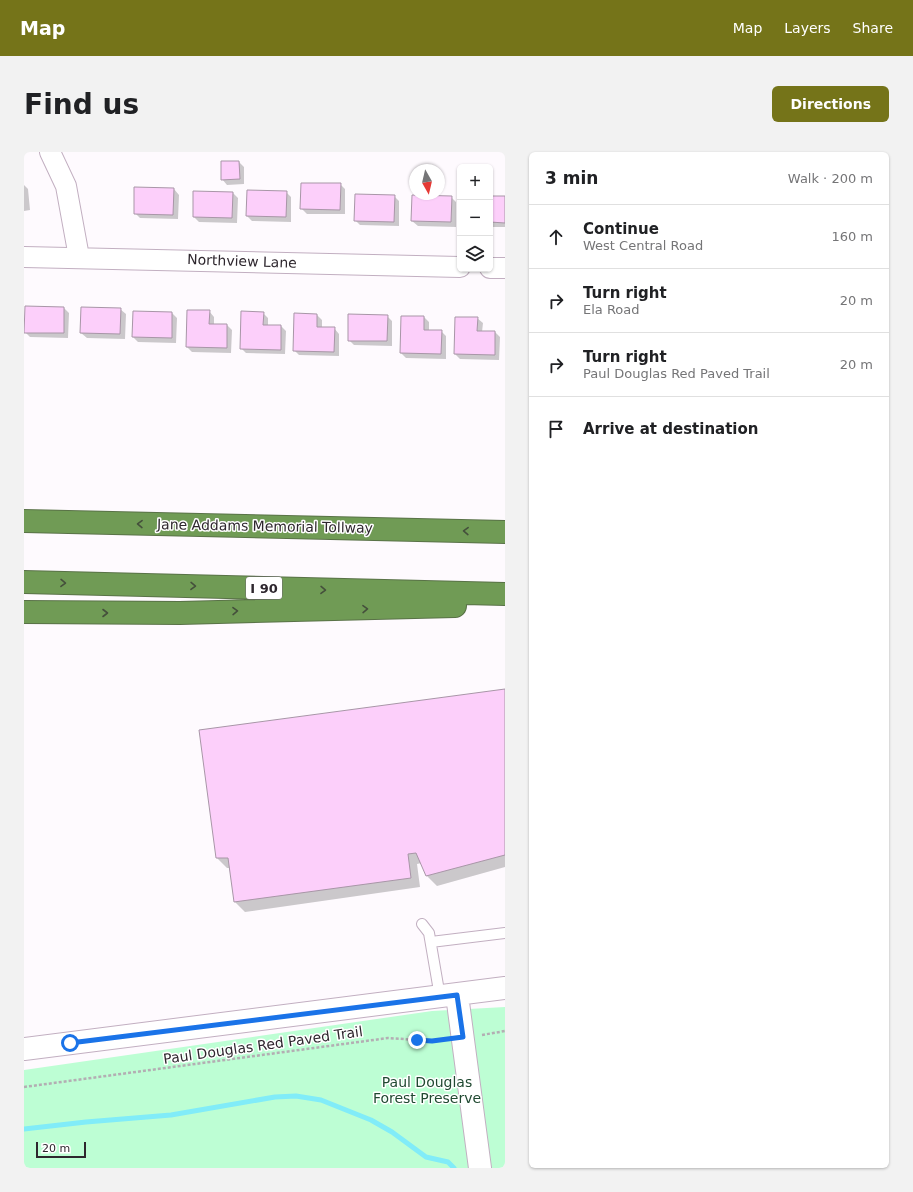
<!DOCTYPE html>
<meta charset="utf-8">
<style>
:root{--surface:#fff;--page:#f2f2f2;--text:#202124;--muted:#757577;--line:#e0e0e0;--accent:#757419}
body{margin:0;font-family:"DejaVu Sans",sans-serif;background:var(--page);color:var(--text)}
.controls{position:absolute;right:12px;top:12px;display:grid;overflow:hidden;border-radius:6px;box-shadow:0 1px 3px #0004}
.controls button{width:36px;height:36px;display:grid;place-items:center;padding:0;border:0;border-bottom:1px solid var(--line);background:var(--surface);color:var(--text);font:20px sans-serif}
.compass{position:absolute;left:385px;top:12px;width:36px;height:36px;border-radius:50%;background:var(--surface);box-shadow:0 1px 3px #0004;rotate:172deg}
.scale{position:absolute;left:12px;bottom:10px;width:50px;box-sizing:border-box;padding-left:4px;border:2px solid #2e272e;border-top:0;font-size:11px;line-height:14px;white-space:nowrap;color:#2e272e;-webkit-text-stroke:3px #fff;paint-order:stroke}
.stop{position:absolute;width:12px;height:12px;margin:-9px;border:3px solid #1a73e8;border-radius:50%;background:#fff}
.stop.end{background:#1a73e8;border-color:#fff;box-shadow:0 1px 4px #0008}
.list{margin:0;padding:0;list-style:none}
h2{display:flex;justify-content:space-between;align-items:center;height:52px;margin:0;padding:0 16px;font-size:17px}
h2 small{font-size:13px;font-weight:400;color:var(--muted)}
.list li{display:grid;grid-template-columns:26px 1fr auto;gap:12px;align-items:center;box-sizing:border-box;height:64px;padding:0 16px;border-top:1px solid var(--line)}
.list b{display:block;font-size:15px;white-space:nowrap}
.list p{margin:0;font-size:13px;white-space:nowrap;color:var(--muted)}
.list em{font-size:13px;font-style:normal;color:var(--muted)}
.icon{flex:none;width:22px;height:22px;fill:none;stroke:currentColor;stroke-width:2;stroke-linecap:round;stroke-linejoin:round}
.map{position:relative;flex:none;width:481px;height:1016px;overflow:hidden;border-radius:6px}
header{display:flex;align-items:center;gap:24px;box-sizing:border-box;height:56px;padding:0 20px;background:var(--accent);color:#fff}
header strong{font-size:19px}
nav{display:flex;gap:22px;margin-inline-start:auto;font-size:14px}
.intro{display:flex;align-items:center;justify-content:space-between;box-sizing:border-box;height:96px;padding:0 24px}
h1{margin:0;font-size:28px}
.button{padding:10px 18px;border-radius:6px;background:var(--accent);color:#fff;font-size:14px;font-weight:700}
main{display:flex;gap:24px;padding:0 24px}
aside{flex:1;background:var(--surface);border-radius:6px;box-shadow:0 1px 3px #0004}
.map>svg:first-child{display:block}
.green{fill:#bdfed4}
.shadow{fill:#0003}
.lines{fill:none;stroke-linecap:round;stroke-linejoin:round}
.stream{stroke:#81ecf8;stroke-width:5}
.building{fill:#fccffa;stroke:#a896a7}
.lane-casing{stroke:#c2afc1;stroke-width:12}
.street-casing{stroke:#c2afc1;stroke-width:22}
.secondary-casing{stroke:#c2afc1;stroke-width:24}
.highway-casing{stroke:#597247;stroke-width:24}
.path{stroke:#b3aeb3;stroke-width:2.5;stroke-dasharray:3 2;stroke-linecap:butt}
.lane{stroke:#fff;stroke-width:10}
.street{stroke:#fff;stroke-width:20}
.secondary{stroke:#fff;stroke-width:22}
.highway{stroke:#709b55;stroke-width:22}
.oneway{stroke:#45503c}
.route{stroke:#1a73e8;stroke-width:5}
.labels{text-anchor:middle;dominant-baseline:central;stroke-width:3;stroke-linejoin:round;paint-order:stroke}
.shield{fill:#fff;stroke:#6d686d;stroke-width:1}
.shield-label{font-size:13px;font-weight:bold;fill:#2e272e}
.street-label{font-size:14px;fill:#2e272e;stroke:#fff}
.park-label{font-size:14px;fill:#204931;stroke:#fff}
</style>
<header>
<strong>Map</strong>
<nav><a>Map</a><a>Layers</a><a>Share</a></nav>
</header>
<div class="intro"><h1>Find us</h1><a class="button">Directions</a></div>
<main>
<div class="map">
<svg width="481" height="1016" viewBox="0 0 481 1016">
<rect width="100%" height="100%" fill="#fefafe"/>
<path class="green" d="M481,855V1016H0V918L408,859Z"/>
<path class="shadow" d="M215,10L220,15V32L203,33L198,27Z
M316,32L321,37V62H283L277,56Z
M0,33L4,37L6,58L0,59Z
M150,37L155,43L154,67L116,66L111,61Z
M262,40L267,45V70L228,69L223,64Z
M209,41L214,46L213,71L175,70L170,65Z
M370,44L375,49V74L336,73L331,68Z
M427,45L432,50V75L394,74L388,69Z
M466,45H481V75H466Z
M40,156L45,161L44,186L6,185L1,180Z
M96,157L102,162L101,187L63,186L57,181Z
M164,159H185L190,165V173H203L208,178L207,201L168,200L163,195Z
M148,161L153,166L152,191L114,190L109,185Z
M239,161L244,166V174H257L262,179L261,202L222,201L217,196Z
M293,163L298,168V176H310L315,182V204L275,203L270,198Z
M363,164L368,169V194L330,193L325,188Z
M400,165L405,170V179H417L422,184V207L382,206L377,201Z
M453,166L459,171L458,180H471L476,185L475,208L436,207L431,202Z
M481,538V715L413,734L403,724L398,711L393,712L396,735L221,760L211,750L206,716H203L193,706Z"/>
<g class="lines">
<path class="stream" d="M0,977L62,970L147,963L251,945L272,944L297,948L347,968L368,980L402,1005L424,1010L430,1016"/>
</g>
<path class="building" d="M197,9H215L216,27L197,28Z
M277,31H317L316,58L276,57Z
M110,35L150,36L149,63L110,62Z
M223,38L263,39L262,65L222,64Z
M169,39L209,40L208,66L169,65Z
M331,42L371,43L370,70L330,69Z
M388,43L428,44L427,70L387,69Z
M466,44H481V71L466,70Z
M1,154L40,155V181H0Z
M57,155L97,156L96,182L56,181Z
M163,158H186L185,172H203V196L162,195Z
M109,159L148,160V186L108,185Z
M217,159L240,160L239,173H257V198L216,197Z
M270,161L293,162V175H311L310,200L269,199Z
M324,162L364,163L363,189H324Z
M377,164H400V178H418L417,202L376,201Z
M431,165H454L453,179H471V203L430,202Z
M481,537V703L402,724L392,701L384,702L387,726L210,750L204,706H192L175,578Z"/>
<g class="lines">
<g class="lane-casing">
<path id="lane" d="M398,772L405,781L416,845
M407,790L481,781"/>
</g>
<g class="street-casing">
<path id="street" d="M26,0L42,34L55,105
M0,105L436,115
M466,116H481"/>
</g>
<g class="secondary-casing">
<path id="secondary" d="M433,843L456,1016
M0,897L481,836"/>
</g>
<g class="highway-casing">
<path id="highway" d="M0,369L481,380
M0,430L481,442
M0,460L156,461L431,454"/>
</g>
<path class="path" d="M458,883L481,879
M0,935L364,886L408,889L421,887"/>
<use href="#lane" class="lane"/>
<use href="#street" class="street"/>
<use href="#secondary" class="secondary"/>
<use href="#highway" class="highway"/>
</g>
<defs><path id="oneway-chevron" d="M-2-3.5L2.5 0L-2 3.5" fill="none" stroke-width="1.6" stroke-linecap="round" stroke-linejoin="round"/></defs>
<g class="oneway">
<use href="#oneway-chevron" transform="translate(116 372) rotate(-179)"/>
<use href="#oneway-chevron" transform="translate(442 379) rotate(-178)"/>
<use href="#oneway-chevron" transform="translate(39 431) rotate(1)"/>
<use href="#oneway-chevron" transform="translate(169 434) rotate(1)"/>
<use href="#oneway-chevron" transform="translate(299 438) rotate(1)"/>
<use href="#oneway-chevron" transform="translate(341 457) rotate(-1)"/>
<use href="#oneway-chevron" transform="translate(211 459) rotate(-1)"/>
<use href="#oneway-chevron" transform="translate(81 461)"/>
</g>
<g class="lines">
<path class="route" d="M46,891L433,843L439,885L408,889L393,888"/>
</g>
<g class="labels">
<rect class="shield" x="222" y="425" width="36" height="22" rx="3"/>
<g class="shield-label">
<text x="240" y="436">I 90</text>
</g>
<g class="street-label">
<text transform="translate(218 109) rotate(2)">Northview Lane</text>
<text transform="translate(241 374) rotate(1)">Jane Addams Memorial Tollway</text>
<text transform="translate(239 893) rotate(-8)">Paul Douglas Red Paved Trail</text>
</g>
<g class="park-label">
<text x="403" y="930">Paul Douglas<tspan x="403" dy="16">Forest Preserve</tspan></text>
</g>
</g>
</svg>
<div class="controls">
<button>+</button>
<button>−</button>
<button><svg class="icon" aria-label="layers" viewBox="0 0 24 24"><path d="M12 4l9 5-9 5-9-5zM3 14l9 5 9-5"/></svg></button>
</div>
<svg class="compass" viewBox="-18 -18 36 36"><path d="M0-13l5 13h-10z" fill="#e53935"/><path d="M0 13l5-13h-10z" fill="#757577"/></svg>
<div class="scale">20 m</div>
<div class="stop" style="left:46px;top:891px"></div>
<div class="stop end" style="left:393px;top:888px"></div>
</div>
<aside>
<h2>3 min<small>Walk · 200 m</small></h2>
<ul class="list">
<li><svg class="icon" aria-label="ahead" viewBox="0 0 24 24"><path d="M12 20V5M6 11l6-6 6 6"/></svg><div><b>Continue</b><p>West Central Road</p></div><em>160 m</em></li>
<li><svg class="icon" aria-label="right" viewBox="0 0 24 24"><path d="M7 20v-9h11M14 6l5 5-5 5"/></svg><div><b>Turn right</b><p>Ela Road</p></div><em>20 m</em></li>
<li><svg class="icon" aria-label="right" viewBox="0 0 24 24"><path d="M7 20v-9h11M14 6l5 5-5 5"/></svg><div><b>Turn right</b><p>Paul Douglas Red Paved Trail</p></div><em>20 m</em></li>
<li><svg class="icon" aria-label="arrive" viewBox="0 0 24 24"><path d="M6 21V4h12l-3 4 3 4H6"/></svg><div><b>Arrive at destination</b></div></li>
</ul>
</aside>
</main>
